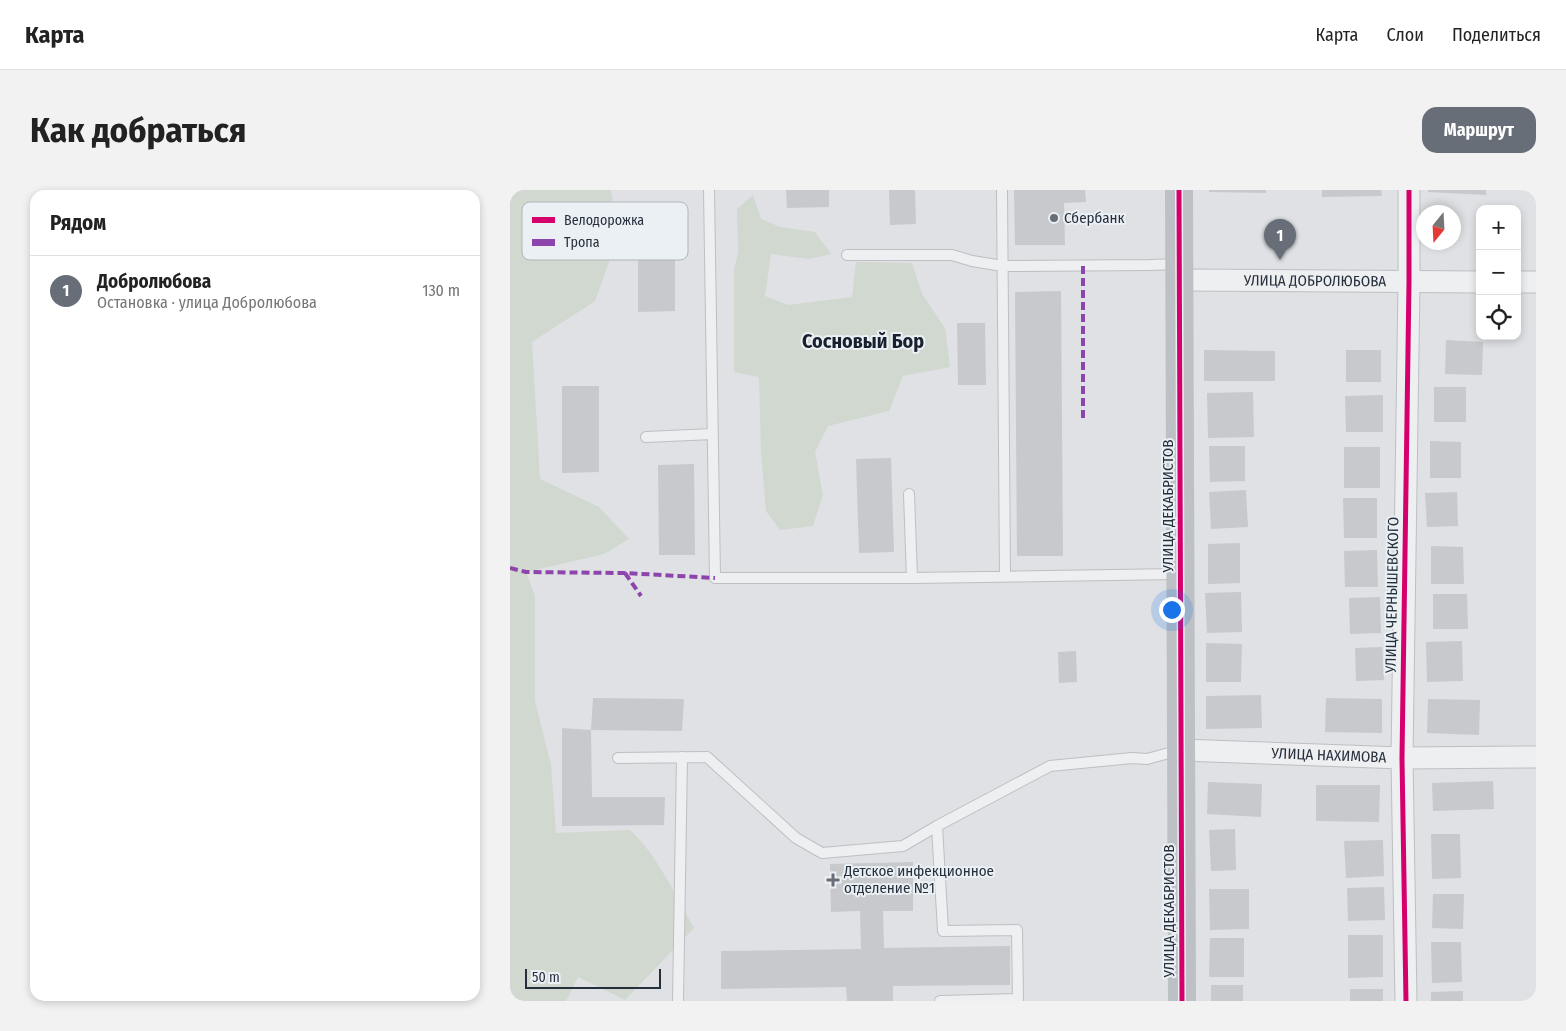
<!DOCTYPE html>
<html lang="ru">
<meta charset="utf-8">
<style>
:root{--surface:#fff;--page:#f2f2f2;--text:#222;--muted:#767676;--line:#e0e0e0;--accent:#676e77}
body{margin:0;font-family:"Fira Sans Condensed",sans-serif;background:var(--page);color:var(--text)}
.controls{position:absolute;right:15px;top:15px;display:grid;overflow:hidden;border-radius:10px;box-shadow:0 2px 8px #0003}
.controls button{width:45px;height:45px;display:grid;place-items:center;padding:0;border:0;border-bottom:1px solid var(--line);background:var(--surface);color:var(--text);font:25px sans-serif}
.compass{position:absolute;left:906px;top:15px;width:45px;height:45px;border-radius:50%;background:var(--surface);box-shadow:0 2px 8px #0003;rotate:198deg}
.scale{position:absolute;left:15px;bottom:12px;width:136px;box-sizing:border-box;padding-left:5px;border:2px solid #26303d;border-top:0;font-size:14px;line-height:18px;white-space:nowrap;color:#26303d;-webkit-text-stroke:4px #ebf0f4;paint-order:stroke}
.you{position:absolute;left:661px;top:419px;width:18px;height:18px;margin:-12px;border:4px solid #fff;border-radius:50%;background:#1a73e8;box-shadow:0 0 0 8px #1a73e833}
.badge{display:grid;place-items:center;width:32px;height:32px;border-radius:50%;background:var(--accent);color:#fff;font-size:16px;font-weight:700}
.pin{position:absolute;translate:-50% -41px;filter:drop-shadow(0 1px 2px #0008)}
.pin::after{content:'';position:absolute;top:26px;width:18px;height:15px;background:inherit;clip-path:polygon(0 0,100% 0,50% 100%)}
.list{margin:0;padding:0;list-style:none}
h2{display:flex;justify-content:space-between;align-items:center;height:65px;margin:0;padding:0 20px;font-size:21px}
h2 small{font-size:16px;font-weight:400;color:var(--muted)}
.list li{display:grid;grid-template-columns:32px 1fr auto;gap:15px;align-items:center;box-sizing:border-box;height:70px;padding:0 20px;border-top:1px solid var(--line)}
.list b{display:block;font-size:19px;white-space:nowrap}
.list p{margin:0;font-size:16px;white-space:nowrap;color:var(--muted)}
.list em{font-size:16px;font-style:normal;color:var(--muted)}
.icon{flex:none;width:28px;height:28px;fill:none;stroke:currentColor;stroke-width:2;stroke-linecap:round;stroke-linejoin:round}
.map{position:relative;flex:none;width:1026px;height:811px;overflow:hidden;border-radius:15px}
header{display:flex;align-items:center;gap:30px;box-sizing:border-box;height:70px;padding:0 25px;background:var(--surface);border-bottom:1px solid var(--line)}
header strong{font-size:24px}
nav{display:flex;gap:28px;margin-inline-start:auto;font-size:18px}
.intro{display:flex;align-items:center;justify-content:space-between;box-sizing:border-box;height:120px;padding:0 30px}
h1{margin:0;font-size:35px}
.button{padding:12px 22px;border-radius:15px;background:var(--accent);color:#fff;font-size:18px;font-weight:700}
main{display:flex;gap:30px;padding:0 30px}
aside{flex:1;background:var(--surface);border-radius:15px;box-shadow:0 2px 8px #0003}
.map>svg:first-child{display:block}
.green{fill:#d0d8cf}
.building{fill:#c7c9cc}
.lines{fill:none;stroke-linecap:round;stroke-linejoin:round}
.lane-casing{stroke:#bdbfc2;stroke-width:12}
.street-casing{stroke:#bdbfc2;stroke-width:23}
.lane{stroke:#eeeff1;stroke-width:10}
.street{stroke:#eeeff1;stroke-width:21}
.secondary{stroke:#bdc0c4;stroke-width:28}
.quiet{stroke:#8e44ad;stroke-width:4;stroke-dasharray:8 4;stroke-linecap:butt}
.cycleway-casing{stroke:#ebf0f4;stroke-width:8}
.cycleway{stroke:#d6006c;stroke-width:5}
.poi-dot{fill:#676e77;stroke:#ebf0f4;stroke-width:2}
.labels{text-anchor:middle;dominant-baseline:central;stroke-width:4;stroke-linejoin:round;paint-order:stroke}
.poi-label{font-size:15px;fill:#26303d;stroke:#ebf0f4;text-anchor:start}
.street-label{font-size:15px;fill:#26303d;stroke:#ebf0f4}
.district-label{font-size:20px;font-weight:bold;fill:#18212e;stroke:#ebf0f4}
.key{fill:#ebf0f4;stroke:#b0b6bd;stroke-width:1}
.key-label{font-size:14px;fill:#26303d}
</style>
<header>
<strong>Карта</strong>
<nav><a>Карта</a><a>Слои</a><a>Поделиться</a></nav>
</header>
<div class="intro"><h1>Как добраться</h1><a class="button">Маршрут</a></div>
<main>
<aside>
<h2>Рядом<small></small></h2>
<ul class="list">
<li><span class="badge">1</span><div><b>Добролюбова</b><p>Остановка · улица Добролюбова</p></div><em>130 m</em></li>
</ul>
</aside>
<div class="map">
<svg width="1026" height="811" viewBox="0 0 1026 811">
<rect width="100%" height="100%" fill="#dfe1e4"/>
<path class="green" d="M0,0H101L108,47L85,111L22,152L30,289L89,317L119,349L94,364L16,382L25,406V511L41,575L46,643L120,640C146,663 167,708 184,738L115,810L68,787L56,811H0Z
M243,5L251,29L270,37L305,42L321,64L299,69L261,64L255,106L278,115L342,107L346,72L402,73L412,104L435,138L440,177L393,186L379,221L318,236L305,262L313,305L303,336L270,340L256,321L251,263L249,187L224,182V81L228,62L227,19Z"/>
<path class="building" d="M276,0H319V17L277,18Z
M379,0H405L406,34L380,35Z
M504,0H575L576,12L554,13L555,55H505Z
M699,0H756V3L699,2Z
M812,0H871L872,6L812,7Z
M918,0H976V5L918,2Z
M128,30H165V121L128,122Z
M551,101L553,366H507L505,102Z
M447,133H475L476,195H448Z
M936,150L973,152L972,185L935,184Z
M694,160L765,161V191H694Z
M836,160H871V192H836Z
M52,196H89V282L52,283Z
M924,197H956V232H924Z
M743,202L744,247L698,248L697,203Z
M873,205V242H836L835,206Z
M920,251L951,252V288H920Z
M699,256H735V291L700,292Z
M834,257H870V298H834Z
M381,268L384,362L349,363L346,269Z
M184,274L185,365H149L148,275Z
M736,300L738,337L701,339L699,302Z
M947,302L948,336L917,337L915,303Z
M833,308H867V348H834Z
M730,353V393L698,394V354Z
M921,356L953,357L954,394H921Z
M867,360L868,397H835L834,361Z
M731,402L732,442L697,443L695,403Z
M923,404H957L958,439H923Z
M870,407L871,443L840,444L839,408Z
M952,451L953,491L917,492L916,452Z
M696,453L732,454L731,492H696Z
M872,457L874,490L846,491L845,458Z
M566,461L567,492L549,493L548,462Z
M751,505L752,538L696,539V506Z
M83,508L174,509L172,541L81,540Z
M816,508L872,509V543L815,542Z
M918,509L970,510L969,545L917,543Z
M52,538L81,540L82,607H155L154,635L52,636Z
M983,591L984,619L923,621L922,593Z
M698,592L752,594L751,627L697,624Z
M806,595H870L869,632L806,631Z
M725,639L726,680L701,681L699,640Z
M921,644H950L951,688L922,689Z
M873,650L874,686L836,688L834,651Z
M403,672V721H373L374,758L500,756V795L383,796V811H337L336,797L211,799V761L351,759L350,721L321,722L320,674Z
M874,697L875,730L838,731L837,698Z
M699,699H739V739L700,740Z
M923,704H954L953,739L922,738Z
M838,745H873V787L838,788Z
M700,748H734V787H699Z
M921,752H951L952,792L922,793Z
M701,795H733V811H701Z
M840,799H873V811H840Z
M953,801V811H921V802Z"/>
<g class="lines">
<g class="lane-casing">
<path id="lane" d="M199,0L205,388H402L668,384
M492,0L495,387
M337,65H442L462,71L493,76L640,75L669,74
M136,247L203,244
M399,304L402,388
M108,568L197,567L286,648L312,663L393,656L427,636L540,576L622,568L637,569L670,560
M427,636L433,741L507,740L508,809L430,811
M168,811L172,567"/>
</g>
<g class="street-casing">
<g id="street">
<path id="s1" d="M670,90L970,92"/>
<path d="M1007,92H1026"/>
<path id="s2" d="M671,560L892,568L1026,567"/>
<path d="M896,811L892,568L899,92V0"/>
</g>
</g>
<use href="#lane" class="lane"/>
<use href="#street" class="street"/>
<path class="secondary" d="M669,0L672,811"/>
<path class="quiet" d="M573,76V231
M0,378L16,382L115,383L205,388
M115,383L131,406"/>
<g class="cycleway-casing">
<path id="cycleway" d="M669,0L672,811
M896,811L892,568L899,92V0"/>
</g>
<use href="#cycleway" class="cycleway"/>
</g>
<g class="poi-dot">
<circle cx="544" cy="28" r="5"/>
<path d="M320.5 682.5h5v5h5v5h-5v5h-5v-5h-5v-5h5z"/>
</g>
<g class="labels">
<g class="poi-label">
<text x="554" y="28">Сбербанк</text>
<text x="334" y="681">Детское инфекционное<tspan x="334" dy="17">отделение №1</tspan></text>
</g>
<g class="street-label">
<text stroke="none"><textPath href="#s1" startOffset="135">УЛИЦА ДОБРОЛЮБОВА</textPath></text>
<text transform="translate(658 316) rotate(-90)">УЛИЦА ДЕКАБРИСТОВ</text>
<text transform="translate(882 405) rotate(-89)">УЛИЦА ЧЕРНЫШЕВСКОГО</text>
<text stroke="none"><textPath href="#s2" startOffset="148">УЛИЦА НАХИМОВА</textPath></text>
<text transform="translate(659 721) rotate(-90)">УЛИЦА ДЕКАБРИСТОВ</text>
</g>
<g class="district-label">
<text x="353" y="151">Сосновый Бор</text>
</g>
</g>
<rect x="12" y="12" width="166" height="58" rx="8" class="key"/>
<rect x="22" y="27" width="23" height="6" fill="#d6006c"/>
<rect x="22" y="49" width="23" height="7" fill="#8e44ad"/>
<g class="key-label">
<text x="54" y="35">Велодорожка</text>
<text x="54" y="57">Тропа</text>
</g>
</svg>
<div class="controls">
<button>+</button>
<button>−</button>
<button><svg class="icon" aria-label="locate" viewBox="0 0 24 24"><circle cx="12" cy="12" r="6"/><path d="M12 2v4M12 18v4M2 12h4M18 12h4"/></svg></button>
</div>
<svg class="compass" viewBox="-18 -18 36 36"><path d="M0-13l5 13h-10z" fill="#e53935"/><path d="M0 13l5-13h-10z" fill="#767676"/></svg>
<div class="scale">50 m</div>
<div class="you"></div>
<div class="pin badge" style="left:770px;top:70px">1</div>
</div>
</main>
